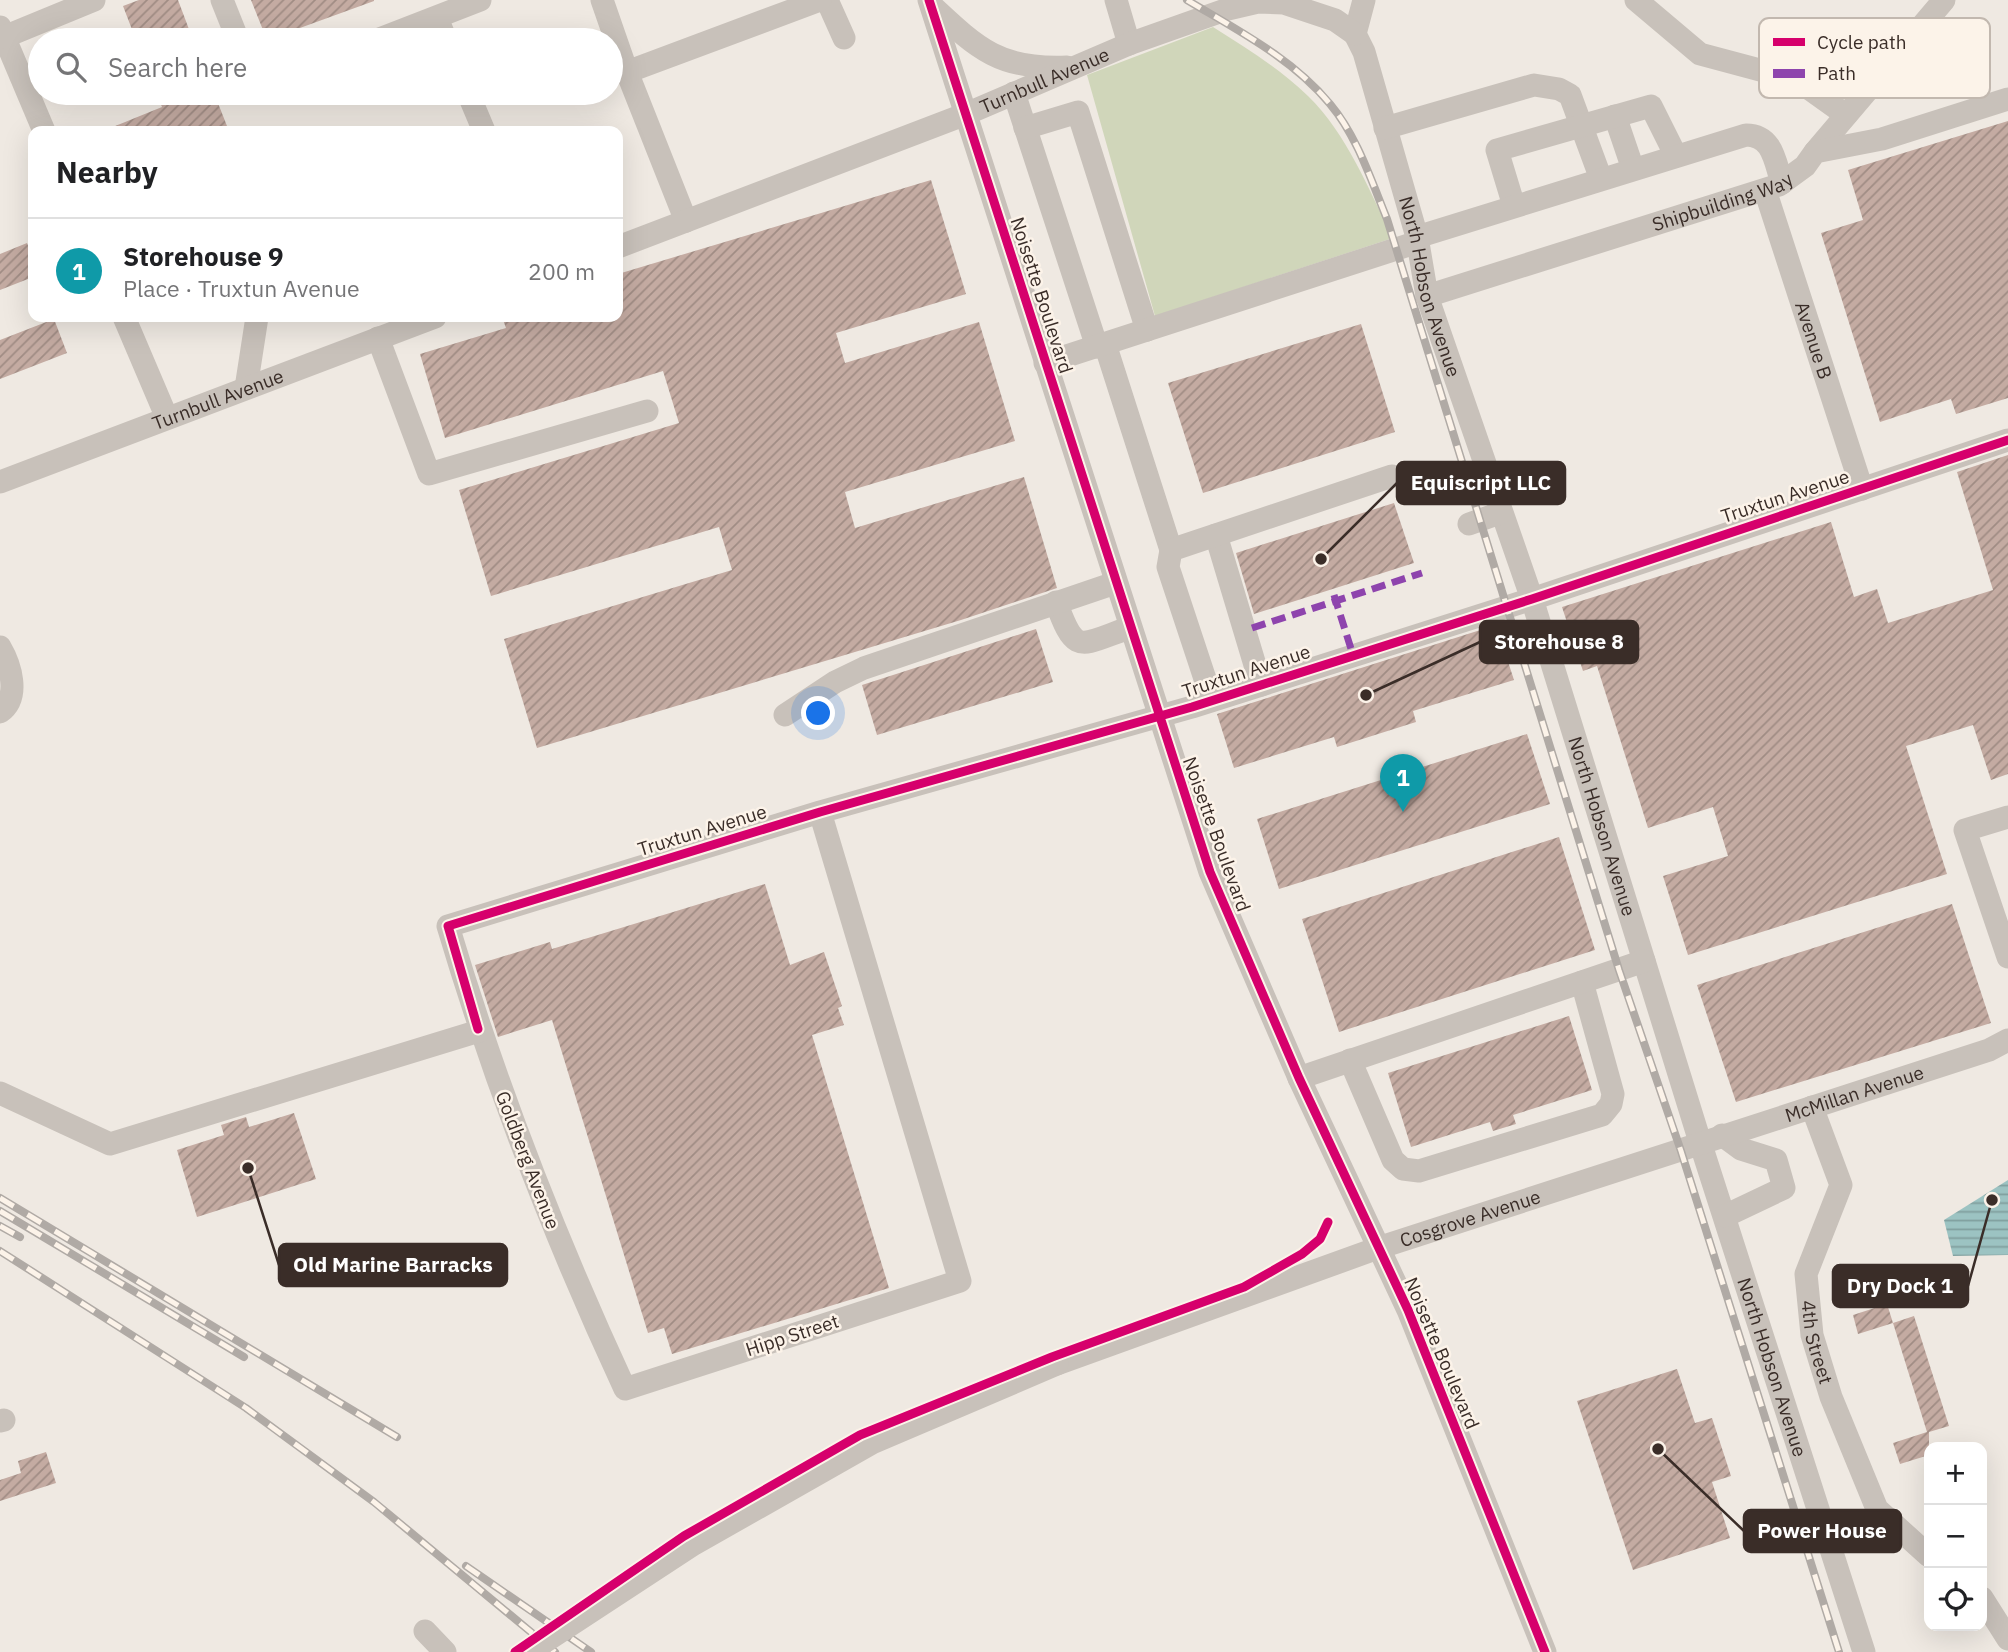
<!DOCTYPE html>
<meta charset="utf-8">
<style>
:root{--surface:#fff;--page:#f6f6f6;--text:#202124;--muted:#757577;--line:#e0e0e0;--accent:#796f69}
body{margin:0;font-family:"IBM Plex Sans",sans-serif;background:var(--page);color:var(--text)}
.controls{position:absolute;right:21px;bottom:21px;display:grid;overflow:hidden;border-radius:14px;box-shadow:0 7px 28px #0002}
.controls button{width:63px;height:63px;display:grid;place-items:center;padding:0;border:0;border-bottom:2px solid var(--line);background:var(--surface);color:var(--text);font:35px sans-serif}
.you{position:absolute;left:819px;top:714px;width:24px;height:24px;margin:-18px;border:5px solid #fff;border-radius:50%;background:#1a73e8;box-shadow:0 0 0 10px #1a73e833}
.badge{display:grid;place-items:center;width:46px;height:46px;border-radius:50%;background:var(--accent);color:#fff;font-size:23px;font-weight:700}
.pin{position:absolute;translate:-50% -58px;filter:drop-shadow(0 2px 4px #0008)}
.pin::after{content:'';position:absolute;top:37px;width:24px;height:21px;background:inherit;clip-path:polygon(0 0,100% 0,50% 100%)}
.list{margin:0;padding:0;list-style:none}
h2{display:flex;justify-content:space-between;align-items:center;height:91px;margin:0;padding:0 28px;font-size:30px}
h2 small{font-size:23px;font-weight:400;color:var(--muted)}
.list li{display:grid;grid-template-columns:46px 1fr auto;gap:21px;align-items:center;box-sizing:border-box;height:105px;padding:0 28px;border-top:2px solid var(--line)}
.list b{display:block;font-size:26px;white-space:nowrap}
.list p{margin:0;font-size:23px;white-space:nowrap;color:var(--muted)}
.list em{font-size:23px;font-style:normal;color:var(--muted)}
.icon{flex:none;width:38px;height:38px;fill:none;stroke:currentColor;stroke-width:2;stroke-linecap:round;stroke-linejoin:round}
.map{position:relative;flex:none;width:2008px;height:1652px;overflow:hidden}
.search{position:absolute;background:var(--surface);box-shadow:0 7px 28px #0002;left:28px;top:28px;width:595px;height:77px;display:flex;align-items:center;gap:18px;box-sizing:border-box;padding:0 24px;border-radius:38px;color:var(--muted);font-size:26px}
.panel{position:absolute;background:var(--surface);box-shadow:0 7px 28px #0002;left:28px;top:126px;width:595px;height:196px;border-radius:14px}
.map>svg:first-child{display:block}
.park{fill:#d0d6ba}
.water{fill:url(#water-rules)}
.building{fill:url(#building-hatch)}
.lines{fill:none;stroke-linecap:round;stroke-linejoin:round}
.minor{stroke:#c8c1ba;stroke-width:23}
.rail-casing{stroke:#b0aaa5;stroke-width:8}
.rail{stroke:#fcf3e9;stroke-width:5;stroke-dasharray:16;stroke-linecap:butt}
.minor-bridge{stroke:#c8c1ba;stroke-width:23}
.quiet{stroke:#8e44ad;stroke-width:7;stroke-dasharray:14 7;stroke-linecap:butt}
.cycleway-casing{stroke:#fcf3e9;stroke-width:13}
.cycleway{stroke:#d6006c;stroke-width:9}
.labels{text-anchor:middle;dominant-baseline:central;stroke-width:5;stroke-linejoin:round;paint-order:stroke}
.street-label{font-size:19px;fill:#3a2d28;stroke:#fcf3e9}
.key{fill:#fcf3e9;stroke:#c2b8af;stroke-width:2}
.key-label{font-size:19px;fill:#3a2d28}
.leader{fill:none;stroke:#3a2d28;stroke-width:2.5}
.callout-dot{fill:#3a2d28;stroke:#fcf3e9;stroke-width:2.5}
.callout{fill:#3a2d28;stroke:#3a2d28;stroke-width:2.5}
.callout-label{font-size:21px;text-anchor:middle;font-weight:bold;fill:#fff}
</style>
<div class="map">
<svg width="2008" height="1652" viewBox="0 0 2008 1652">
<defs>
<pattern id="water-rules" width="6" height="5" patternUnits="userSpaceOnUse" patternTransform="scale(1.75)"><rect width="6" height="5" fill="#9cc3c2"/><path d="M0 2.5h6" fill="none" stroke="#809f9e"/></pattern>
<pattern id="building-hatch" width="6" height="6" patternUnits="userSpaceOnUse" patternTransform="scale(1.75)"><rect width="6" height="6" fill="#c4aba2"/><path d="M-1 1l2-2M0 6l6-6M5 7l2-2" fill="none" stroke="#a08c84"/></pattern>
</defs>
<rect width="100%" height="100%" fill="#efe9e2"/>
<path class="park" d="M1213,27C1246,48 1279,68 1308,96C1347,134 1369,190 1393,238L1155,316L1087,75Z"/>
<path class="water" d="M2008,1180V1255L1953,1256L1944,1220Z"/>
<path class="building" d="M139,0H178L193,40H136L123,6Z
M251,0H374V1L267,40Z
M156,93H214L227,126L214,131H103L162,107Z
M2008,121V398L1956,414L1951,399L1880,422L1821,233L1863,220L1848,170Z
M931,180L966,294L836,333L845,363L979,322L1015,441L845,492L855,528L1024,477L1057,588L961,620L537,748L504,639L732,570L719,527L491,596L459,490L679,423L663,371L445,438L420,354L506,328L502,317H618V274Z
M27,243L33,258V277L0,290V254Z
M54,319L67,353L0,379V340Z
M1361,324L1395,432L1203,493L1168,383Z
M2008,455V774L1991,780L1973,725L1906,746L1947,874L1688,955L1663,876L1728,856L1713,807L1648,828L1597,666L1583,671L1562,607L1831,522L1854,597L1877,589L1888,623L1993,590L1957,472Z
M1394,503L1414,563L1254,614L1236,553Z
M1496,625L1514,680L1413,711L1416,722L1337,747L1334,737L1234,768L1217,714Z
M1036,629L1053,682L877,735L862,685Z
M1527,734L1550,804L1279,889L1257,819Z
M1559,837L1595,950L1339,1032L1302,919Z
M765,884L790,965L824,952L842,1006L838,1008L844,1025L812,1035L889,1288L672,1354L664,1328L648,1333L552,1020L498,1037L475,965L550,942L552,949Z
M1952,904L1991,1023L1736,1102L1697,985Z
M1569,1016L1592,1090L1513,1115L1516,1124L1493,1131L1490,1122L1411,1147L1388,1073Z
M294,1113L316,1179L197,1217L177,1150L224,1135L221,1125L246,1117L249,1127Z
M1887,1304L1893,1323L1858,1334L1853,1315Z
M1914,1316L1949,1426L1929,1432V1455L1900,1464L1893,1443L1927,1432L1893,1323Z
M1677,1369L1695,1423L1712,1418L1731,1476L1712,1482L1730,1538L1633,1570L1577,1401Z
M46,1452L56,1483L0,1501V1480L21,1473L18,1461Z"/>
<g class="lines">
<g class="minor">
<path d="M222,0L238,40"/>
<path d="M602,0L627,72"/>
<path d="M827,0L844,38"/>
<path d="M929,0L1210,872L1299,1078L1408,1310L1545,1652"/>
<path d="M1116,0L1129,44"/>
<path id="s1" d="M1364,0L1355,34L1364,52L1417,237L1427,296L1532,599L1701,1145L1864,1652"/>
<path d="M1636,0L1700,54L1797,80L1846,115"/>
<path d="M932,6C978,49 1000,70 1067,67"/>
<path d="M437,18L446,40"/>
<path d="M0,27L44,131"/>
<path d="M4,37L94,0"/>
<path d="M377,40L480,0"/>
<path d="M468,93L484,131"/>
<path d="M1014,93L1097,347"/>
<path d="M1615,116L1633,169"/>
<path d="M1025,128L1078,112L1147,330"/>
<path d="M1385,128L1534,85L1559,89L1570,95L1601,179"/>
<path d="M1815,152L1944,0"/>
<path id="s2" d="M1765,190L1862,489"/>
<path d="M1514,206L1497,150L1651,106L1676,156"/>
<path d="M686,221L627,72L820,0"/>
<path d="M1417,237L1746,135C1773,135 1775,162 1782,183"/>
<path id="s3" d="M618,247L966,114L1129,44L1228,9L1258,2L1284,3L1335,20L1355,34"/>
<path id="s4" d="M1427,296L1779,185L1805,166L1815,152L1882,139L2008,99"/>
<path d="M124,317L167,418"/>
<path d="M378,338L429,474L647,411"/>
<path d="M1105,344L1171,550"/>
<path d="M1045,363L1418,242"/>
<path d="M246,388L257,317"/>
<path id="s5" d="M0,482L435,317"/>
<path d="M1469,524L1500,513"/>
<path d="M1216,535L1261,685"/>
<path d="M1056,602C1076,657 1079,645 1129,628"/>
<path d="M0,647C10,664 21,697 0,712"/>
<path d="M1212,700L1168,567L1171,550L1392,476"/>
<path d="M785,715L835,682L864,668L1115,583"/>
<path d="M820,812L960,1281L625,1389C555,1238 495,1084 448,926L820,812L1192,707L1532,599L2008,440"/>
<path d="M2008,817L1965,830L2008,957"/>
<path d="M1350,1060L1393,1160L1403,1169L1419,1171L1602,1115L1611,1104L1613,1094L1582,982"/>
<path d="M1299,1078L1644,961"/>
<path d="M0,1093L110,1144L479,1031"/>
<path id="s6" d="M1812,1107L1841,1185L1806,1274L1812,1335L1831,1397L1877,1509L1929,1556"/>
<path d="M1722,1135L1741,1149L1776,1160L1784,1188L1725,1216"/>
<path id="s7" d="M1057,1364L1378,1248L1989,1050L2008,1040"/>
<path d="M0,1421L4,1420"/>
<path d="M1982,1598L2008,1639"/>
<path d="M425,1631L445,1652"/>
</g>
<g class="rail-casing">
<path id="rail" d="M1187,0C1237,30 1292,58 1330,104C1357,136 1371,180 1387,219L1619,970L1681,1151L1839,1652
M0,1198L397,1437
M0,1211L244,1357
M0,1226L20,1237
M0,1251L246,1408L374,1502L555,1652
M466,1566L591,1652"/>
</g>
<use href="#rail" class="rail"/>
<path class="minor-bridge" d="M529,1652L694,1544L872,1443L1057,1364"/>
<path class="quiet" d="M1334,595L1353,655
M1252,628L1422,573"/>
<g class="cycleway-casing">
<path id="cycleway" d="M929,0L1210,872L1299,1078L1408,1310L1545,1652
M478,1029L448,926L820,812L1192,707L1532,599L2008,440
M515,1652L684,1536L860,1435L1052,1357L1244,1287L1302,1254L1320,1239L1328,1222"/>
</g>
<use href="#cycleway" class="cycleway"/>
</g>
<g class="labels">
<g class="street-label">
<text stroke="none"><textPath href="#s3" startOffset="458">Turnbull Avenue</textPath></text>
<text stroke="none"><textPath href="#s4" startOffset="310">Shipbuilding Way</textPath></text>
<text stroke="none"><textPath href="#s1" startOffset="299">North Hobson Avenue</textPath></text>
<text transform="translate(1042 295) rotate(72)">Noisette Boulevard</text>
<text stroke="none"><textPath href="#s2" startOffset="158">Avenue B</textPath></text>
<text stroke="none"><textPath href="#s5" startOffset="233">Turnbull Avenue</textPath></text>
<text transform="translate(1785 496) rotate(-18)">Truxtun Avenue</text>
<text transform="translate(1246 671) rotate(-18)">Truxtun Avenue</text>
<text stroke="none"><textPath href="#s1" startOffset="866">North Hobson Avenue</textPath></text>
<text transform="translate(702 830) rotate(-17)">Truxtun Avenue</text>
<text transform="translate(1217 834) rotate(70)">Noisette Boulevard</text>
<text stroke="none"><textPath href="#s7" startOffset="842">McMillan Avenue</textPath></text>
<text transform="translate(528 1160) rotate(69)">Goldberg Avenue</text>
<text stroke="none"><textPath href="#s7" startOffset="438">Cosgrove Avenue</textPath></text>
<text transform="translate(792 1335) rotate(-18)">Hipp Street</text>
<text stroke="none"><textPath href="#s6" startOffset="248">4th Street</textPath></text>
<text transform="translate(1442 1353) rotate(67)">Noisette Boulevard</text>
<text stroke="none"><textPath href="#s1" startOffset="1433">North Hobson Avenue</textPath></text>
</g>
</g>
<rect x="1759" y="18" width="231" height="80" rx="10" class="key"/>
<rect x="1773" y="38" width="32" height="8" fill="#d6006c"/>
<rect x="1773" y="69" width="32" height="9" fill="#8e44ad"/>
<g class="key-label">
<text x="1817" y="49">Cycle path</text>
<text x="1817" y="80">Path</text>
</g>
<path class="leader" d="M1321 559L1397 483M1366 695L1480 642M248 1168L279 1265M1992 1200L1968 1286M1658 1449L1744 1531"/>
<g class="callout-dot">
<circle cx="1321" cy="559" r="7"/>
<circle cx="1366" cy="695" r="7"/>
<circle cx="248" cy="1168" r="7"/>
<circle cx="1992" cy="1200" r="7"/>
<circle cx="1658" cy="1449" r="7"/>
</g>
<g class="callout">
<rect x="1397" y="462" width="168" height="42" rx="7"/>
<rect x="1480" y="621" width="158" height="42" rx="7"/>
<rect x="279" y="1244" width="228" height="42" rx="7"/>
<rect x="1833" y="1265" width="135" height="42" rx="7"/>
<rect x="1744" y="1510" width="157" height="42" rx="7"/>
</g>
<g class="callout-label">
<text x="1481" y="490">Equiscript LLC</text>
<text x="1559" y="649">Storehouse 8</text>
<text x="393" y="1272">Old Marine Barracks</text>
<text x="1900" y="1293">Dry Dock 1</text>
<text x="1822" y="1538">Power House</text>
</g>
</svg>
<div class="controls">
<button>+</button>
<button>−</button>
<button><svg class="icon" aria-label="locate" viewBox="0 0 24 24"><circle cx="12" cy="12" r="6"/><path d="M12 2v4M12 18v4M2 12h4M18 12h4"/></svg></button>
</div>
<div class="you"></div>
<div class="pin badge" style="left:1403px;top:812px;background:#0f9aa8">1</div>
<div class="search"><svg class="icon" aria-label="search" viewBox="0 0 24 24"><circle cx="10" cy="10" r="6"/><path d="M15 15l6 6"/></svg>Search here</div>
<section class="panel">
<h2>Nearby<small></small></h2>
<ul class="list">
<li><span class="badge" style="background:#0f9aa8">1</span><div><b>Storehouse 9</b><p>Place · Truxtun Avenue</p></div><em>200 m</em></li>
</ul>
</section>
</div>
